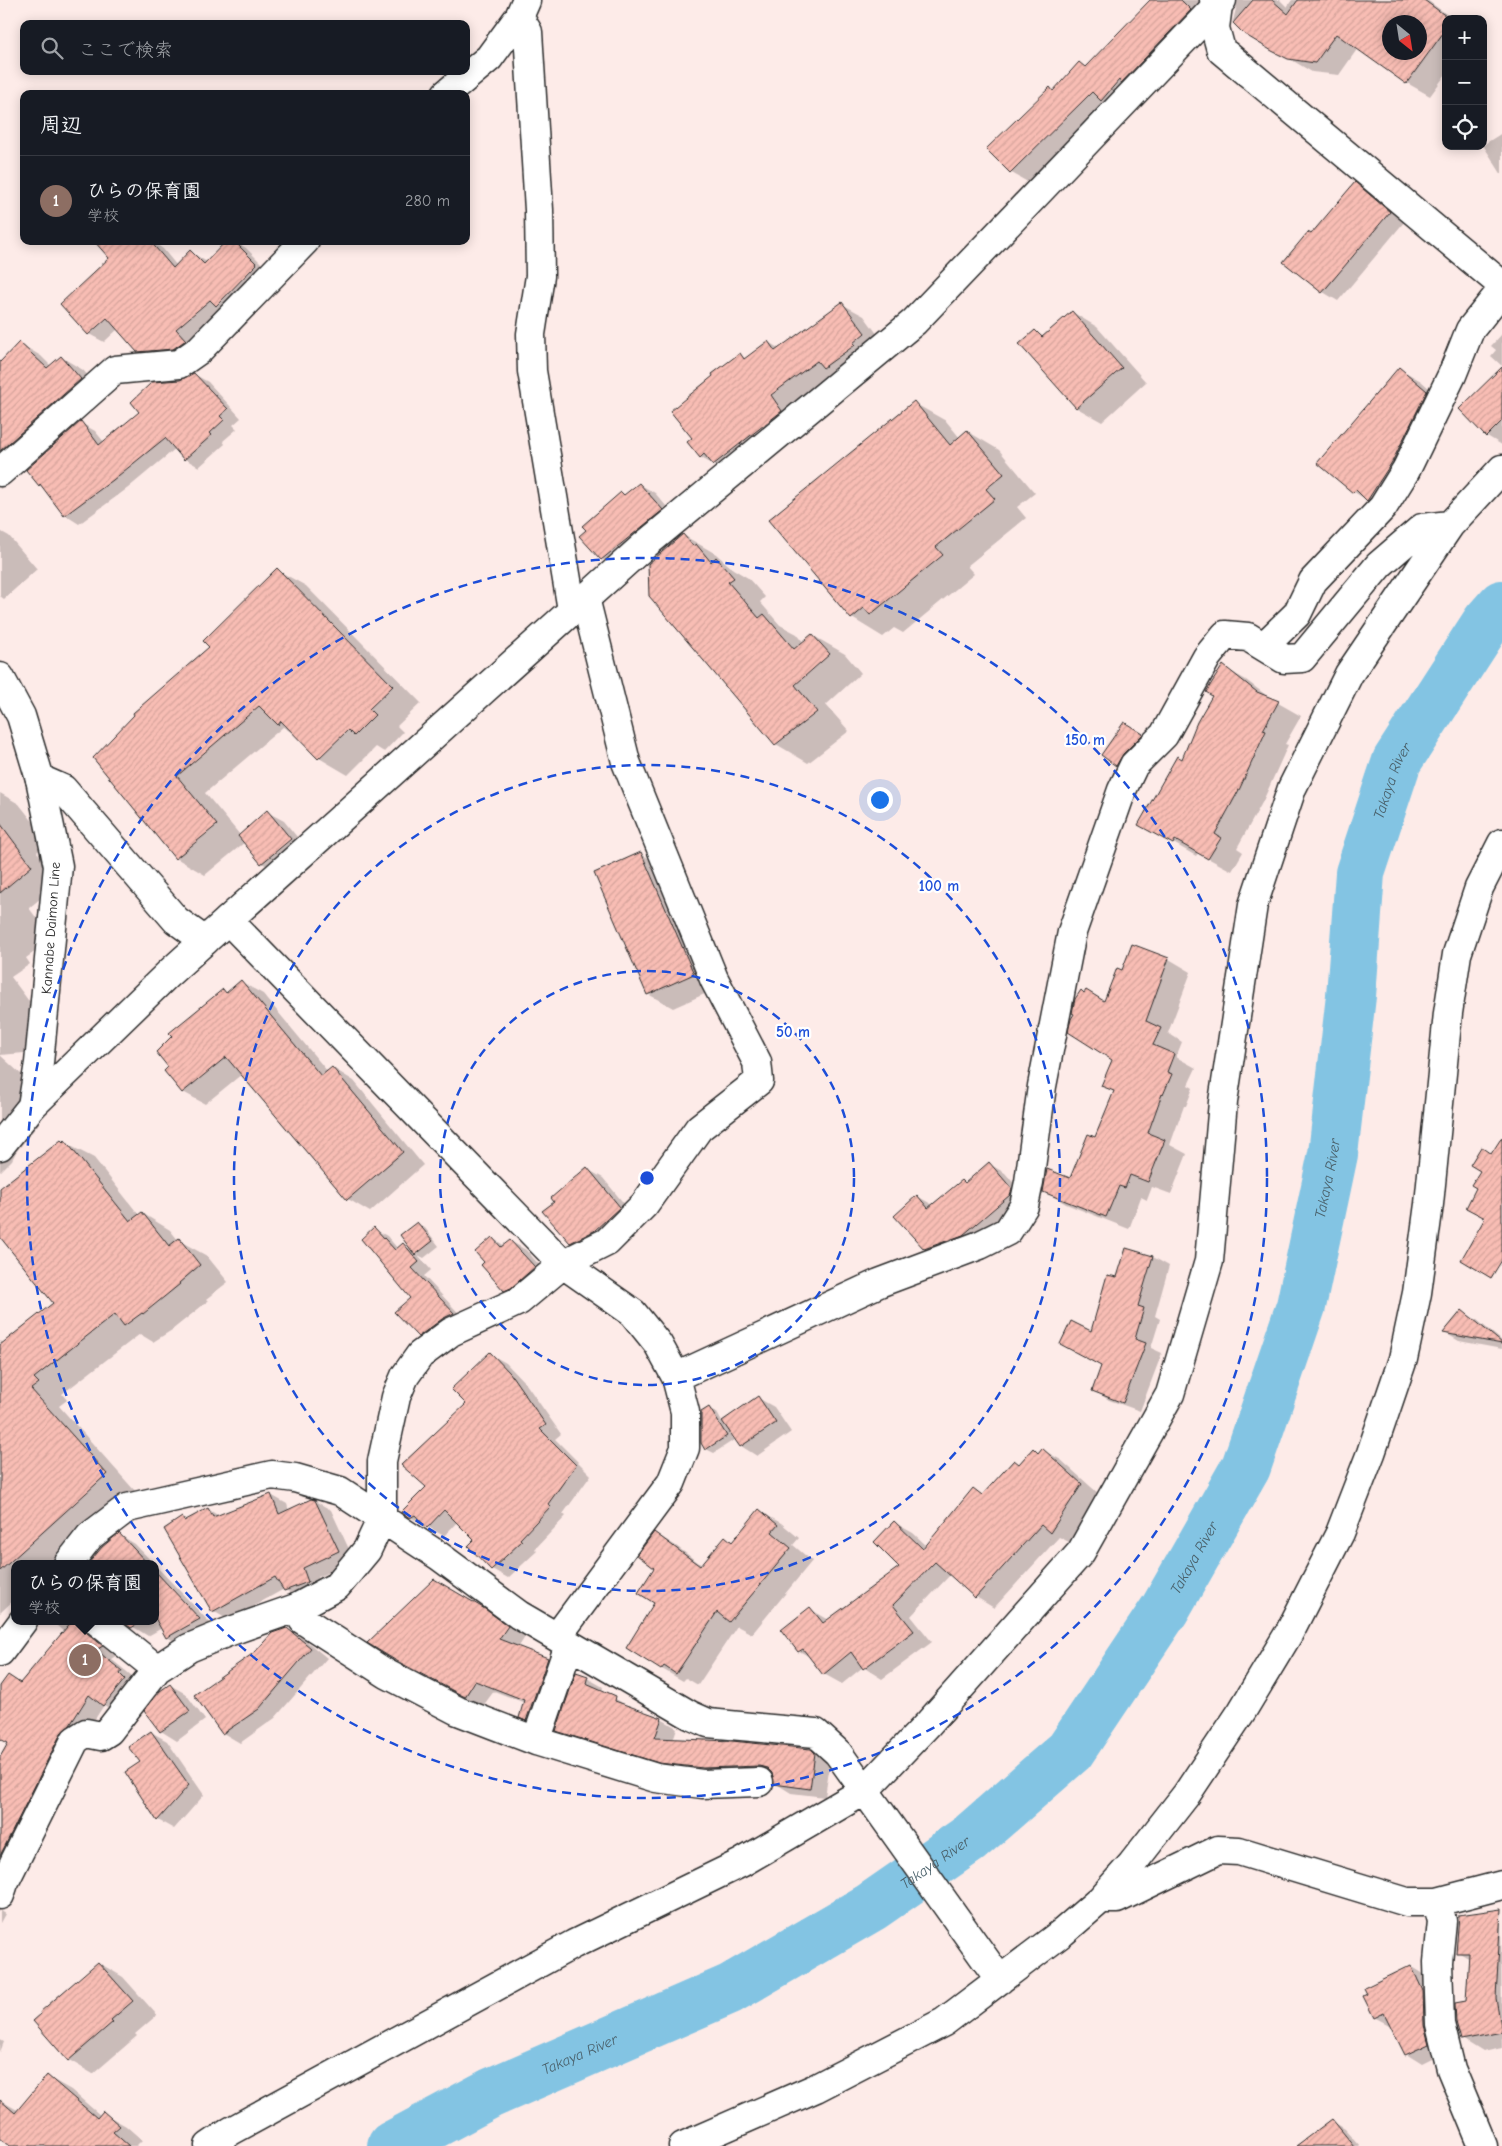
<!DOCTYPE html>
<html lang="ja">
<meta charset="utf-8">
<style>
:root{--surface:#171b24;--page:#20242c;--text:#f1f3f6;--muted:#9ea1a6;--line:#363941;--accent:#d1495b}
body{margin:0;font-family:"Comic Neue","Klee One",sans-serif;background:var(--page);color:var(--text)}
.controls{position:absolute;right:15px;top:15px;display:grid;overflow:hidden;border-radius:10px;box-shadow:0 2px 12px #0003}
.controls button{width:45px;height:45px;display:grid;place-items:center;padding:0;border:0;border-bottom:1px solid var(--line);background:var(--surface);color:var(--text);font:25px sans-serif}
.compass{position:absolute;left:1382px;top:15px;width:45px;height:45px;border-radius:50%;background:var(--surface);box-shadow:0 2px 12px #0003;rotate:150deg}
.you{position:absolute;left:879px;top:799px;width:18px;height:18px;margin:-12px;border:4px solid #fff;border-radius:50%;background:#1a73e8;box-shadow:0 0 0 8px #1a73e833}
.badge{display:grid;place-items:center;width:32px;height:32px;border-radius:50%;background:var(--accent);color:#fff;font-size:16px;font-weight:700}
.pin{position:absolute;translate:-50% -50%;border:2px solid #fff;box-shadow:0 1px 5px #0006}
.popup{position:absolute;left:11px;top:1560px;width:148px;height:65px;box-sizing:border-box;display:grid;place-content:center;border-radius:10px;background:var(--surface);filter:drop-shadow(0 1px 4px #0005);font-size:16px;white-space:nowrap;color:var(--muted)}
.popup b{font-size:19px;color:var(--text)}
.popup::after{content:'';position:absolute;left:50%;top:100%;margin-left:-10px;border:10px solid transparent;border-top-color:var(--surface)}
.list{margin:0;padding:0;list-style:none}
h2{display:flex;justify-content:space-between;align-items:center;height:65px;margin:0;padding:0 20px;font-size:21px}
h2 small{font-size:16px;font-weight:400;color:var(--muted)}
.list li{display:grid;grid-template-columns:32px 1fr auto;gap:15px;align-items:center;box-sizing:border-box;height:90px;padding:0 20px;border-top:1px solid var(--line)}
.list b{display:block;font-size:19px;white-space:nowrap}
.list p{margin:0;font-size:16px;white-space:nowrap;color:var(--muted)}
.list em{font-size:16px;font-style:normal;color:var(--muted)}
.icon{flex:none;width:28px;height:28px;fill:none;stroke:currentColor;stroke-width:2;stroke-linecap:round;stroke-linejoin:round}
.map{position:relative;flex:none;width:1502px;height:2146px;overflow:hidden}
.search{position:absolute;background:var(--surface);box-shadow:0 2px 12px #0003;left:20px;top:20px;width:450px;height:55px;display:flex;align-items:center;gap:12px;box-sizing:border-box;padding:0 18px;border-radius:10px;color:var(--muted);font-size:19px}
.panel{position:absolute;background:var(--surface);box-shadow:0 2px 12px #0003;left:20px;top:90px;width:450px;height:155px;border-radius:10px}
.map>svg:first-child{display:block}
.shadow{fill:#0003;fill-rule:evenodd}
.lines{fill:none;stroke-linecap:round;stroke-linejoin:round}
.river{stroke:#83c4e3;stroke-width:50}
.building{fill:url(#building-hatch);stroke:#2b2b2b;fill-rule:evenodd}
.street-casing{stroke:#2b2b2b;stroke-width:31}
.secondary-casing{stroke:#2b2b2b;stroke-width:31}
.primary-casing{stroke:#2b2b2b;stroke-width:31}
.street{stroke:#fff;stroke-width:28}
.secondary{stroke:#fff;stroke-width:28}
.primary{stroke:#fff;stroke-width:28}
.ring{fill:none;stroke:#1d4ed8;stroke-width:2.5;stroke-dasharray:9 6}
.labels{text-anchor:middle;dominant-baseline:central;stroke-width:4.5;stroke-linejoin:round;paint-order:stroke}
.street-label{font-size:14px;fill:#2b2b2b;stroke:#fff}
.water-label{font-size:15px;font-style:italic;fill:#4a616b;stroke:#fff}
.centre{fill:#1d4ed8;stroke:#fff;stroke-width:2.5}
.ring-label{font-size:15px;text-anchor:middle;font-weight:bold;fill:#1d4ed8;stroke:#fff;stroke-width:4.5;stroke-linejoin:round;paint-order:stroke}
</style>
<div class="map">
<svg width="1502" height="2146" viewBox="0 0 1502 2146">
<defs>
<pattern id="building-hatch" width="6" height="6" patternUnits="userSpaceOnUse" patternTransform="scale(1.25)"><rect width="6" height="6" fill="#f8bdb4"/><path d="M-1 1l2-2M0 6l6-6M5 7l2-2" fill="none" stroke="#d5a39b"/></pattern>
</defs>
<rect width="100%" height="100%" fill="#fdebe8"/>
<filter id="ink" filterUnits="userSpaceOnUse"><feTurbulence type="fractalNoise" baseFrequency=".02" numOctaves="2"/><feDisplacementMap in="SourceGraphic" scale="10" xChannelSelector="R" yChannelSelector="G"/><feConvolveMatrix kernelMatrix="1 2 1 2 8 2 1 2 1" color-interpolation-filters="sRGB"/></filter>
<g filter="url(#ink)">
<path class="shadow" d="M1152,0H1228L1033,185L1010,172L1050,89L1054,92L1080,64L1086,68Z
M1238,0H1280L1287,7L1292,0H1427L1453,19H1446V74L1430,96L1407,83L1358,48L1339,75L1312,72L1244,32L1233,21ZM1390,22H1420V52H1390Z
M1502,133V175L1483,145Z
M1355,184L1371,193L1405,221L1338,301L1323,292L1312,235Z
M115,241H152L163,249L177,266L191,252L207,262L228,241H235L246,248L271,273L224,309L190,338L200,349L153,360L138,351L118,329L104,342L89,334Z
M842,304L864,316L886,346L722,470L700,457L693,438L740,355L746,359L768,342L780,349Z
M1072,312L1097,327L1146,382L1102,422L1077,408L1021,344L1035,331L1044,337Z
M1502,334V366L1491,356L1496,350L1491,346Z
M19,343L41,356L51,366L61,357L83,370L102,392L11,473L7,484L0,489V364Z
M1400,369L1421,381L1447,404L1375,505L1354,492Z
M194,374L208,382L241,418L233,425L237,429L223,441L225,444L199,467L185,459L176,448L128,488L79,524L65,515L44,487L39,485L81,423L95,431L104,442L181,381Z
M1502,386V445L1487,436L1461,409Z
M914,403L946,421L960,438L967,431L999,450L1035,493L1017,507L1026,518L967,566L974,574L903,633L894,628L883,637L852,618Z
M639,484L655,493L678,520L618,569L602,559L625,496Z
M0,531L9,536L37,569L4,599L0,596Z
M683,535L716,554L733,569L748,578L765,597L760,602L780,625L797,634L804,643L812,635L845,654L861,673L826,705L849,731L808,763L776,744L650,596Z
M277,570L306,586L421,703L397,726L403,732L384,752L376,747L348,775L319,758L295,734L283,727L205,793L240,835L267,812L284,821L306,848L278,872L262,863L245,842L205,875L176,858L94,759L211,647Z
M1223,667L1246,680L1271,699L1301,716L1285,744L1288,745L1263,801L1237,848L1243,852L1232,871L1198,853L1196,856L1163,837L1183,761L1213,696Z
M1132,728L1149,739L1124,769L1103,755Z
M0,793L19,804L49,842L37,852L60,882L29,908L49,935L47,943L26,958L30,964L11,977L28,1000L46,1010L48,1051L0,1055L46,1097L40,1122L16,1152L12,1160L0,1172Z
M641,854L666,868L718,988L673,1008L648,994Z
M1133,946L1169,959L1191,972L1168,1033L1182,1042L1176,1057L1196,1068L1188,1085L1193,1088L1186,1106H1184L1170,1145L1187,1154L1171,1194L1152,1187L1147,1200L1141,1197L1129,1229L1066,1204L1044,1191L1071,1180L1096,1139L1115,1092L1102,1085L1113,1059L1085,994L1105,1002L1123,971Z
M241,982L263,994L328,1072L333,1068L354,1081L423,1165L370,1212L348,1199L242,1074L205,1104L183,1092L223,991L227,993Z
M61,1141L94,1158L139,1215L142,1213L170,1230L178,1240L207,1256L228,1282L206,1299L208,1301L172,1330L153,1342L140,1334L62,1394L67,1400L59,1406L135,1491L54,1564H15V1599L0,1613V1341L4,1343L54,1303L0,1235V1190Z
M989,1164L1005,1173L1027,1199L1026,1204L941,1258L925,1248L917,1196L933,1205L962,1181L966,1183Z
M587,1169L603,1178L635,1217L587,1252L570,1242Z
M417,1223L425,1228L439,1246L424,1258L418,1255L431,1270L424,1276L466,1321L431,1344L418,1336L411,1298L374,1229L387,1236L398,1249L403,1245L414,1251Z
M492,1238L505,1246L510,1241L526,1250L550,1277L521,1299L505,1290Z
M1127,1249L1153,1257L1169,1266L1155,1316L1160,1319L1151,1348L1162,1353L1140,1411L1109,1400L1093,1390L1102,1366L1091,1333L1118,1279Z
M1462,1311L1477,1320L1502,1341V1349L1459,1341L1445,1333Z
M490,1354L506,1363L526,1384L561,1434L555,1439L591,1475L563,1514L566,1516L535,1549L537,1551L508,1578L492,1569L470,1546L476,1540L458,1521L444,1536L410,1517L428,1487Z
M758,1398L774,1407L791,1432L757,1456L741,1446L732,1433L730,1434L734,1440L714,1453L706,1449L709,1408L717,1413L722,1422Z
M1034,1450L1040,1453L1043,1450L1061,1460L1100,1495L1069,1542L1059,1537L994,1608L976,1597L951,1574L911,1616L932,1642L882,1679L863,1667L842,1684L824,1674L812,1658L799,1651L810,1609L829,1620L901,1567L895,1523L913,1533L927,1546L974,1490L983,1495L1020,1465Z
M271,1495L287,1504L289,1511L315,1501L331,1510L354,1560L318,1577L323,1591L301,1599L284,1589L229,1620L213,1611L182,1519L187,1521L208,1509L219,1516Z
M759,1511L781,1523L799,1538L793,1545L812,1561L752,1634L737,1626L698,1685L686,1678L683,1681L662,1669L656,1603L655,1533L676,1546L703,1566L726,1538L733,1542Z
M120,1535L135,1544L154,1564H90Z
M155,1565L215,1628L183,1646L167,1637L162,1628L148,1636L124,1621H155Z
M434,1580L503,1621L525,1637L518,1648L548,1659L566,1669L538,1727L520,1717L525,1703L494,1691L483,1706L396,1659Z
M60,1621H100L98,1637L117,1655L111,1659L137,1680L119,1714L104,1705L0,1867V1774L9,1743L0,1737V1688L9,1676L21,1683L64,1632L56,1625Z
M287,1629L304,1639L327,1658L275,1718L240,1743L223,1733L196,1695Z
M587,1678L603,1687L602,1691L631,1708L661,1719L677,1728L673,1740L810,1751L830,1763L825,1797L791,1793L775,1783L774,1775L720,1777L676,1771L573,1739L558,1730Z
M170,1685L186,1694L205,1720L177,1741L161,1731Z
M151,1732L167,1741L204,1795L174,1829L158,1820L141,1763Z
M1501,1910L1502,2048L1483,2052L1462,2039L1467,2002L1470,1959L1458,1952Z
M0,1911L5,1914L0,1923Z
M99,1963L123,1977L157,2015L135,2034L137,2036L93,2074L69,2060Z
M1411,1966L1427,1976L1444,2053L1422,2064L1406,2054L1391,2026L1374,2017Z
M0,2040L4,2042L0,2052Z
M48,2077L71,2090L101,2116L103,2113L126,2126L142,2140L136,2146H12L0,2135V2100L19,2111Z
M1332,2121L1345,2129L1360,2146H1298Z"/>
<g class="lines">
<path class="river" id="s1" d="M392,2146L491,2093L730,1989L871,1907L969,1839L1070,1751L1165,1609L1246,1467L1301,1306L1333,1154L1351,996L1360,873L1397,761L1487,622L1502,605"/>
</g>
<path class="building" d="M1150,0H1181L1191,10L1121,83L1119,80L1101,101L1092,92L1010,173L986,149L1050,87L1053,91L1079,62L1085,67Z
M1253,0H1272L1288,14L1298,0H1424L1450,19H1446V29L1406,84L1336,34L1315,63L1288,59L1272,51L1244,34L1233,23ZM1390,22H1420V52H1390Z
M1355,182L1390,212L1322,293L1283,262L1308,232L1311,234Z
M94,241H150L173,268L190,250L204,264L226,241H234L257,264L216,306L210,300L176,329L186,340L173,349L137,352L107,318L88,335L60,304L109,258Z
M842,302L865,333L853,343L855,345L823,368L817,361L771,395L782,411L713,465L704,454L700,458L687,442L692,438L670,411L713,376L712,374L740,353L744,359L768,341L775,351Z
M1072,311L1122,368L1076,408L1019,344L1035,330L1042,337Z
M19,342L47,368L61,356L81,379L0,451V362Z
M1399,367L1427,391L1392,462L1367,501L1356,490L1353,493L1317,463Z
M1502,367V421L1486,437L1459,409Z
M194,373L228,409L220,416L224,420L210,433L212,435L184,460L165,438L113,480L64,516L40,484L39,486L26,470L81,421L99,445L139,412L131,402L152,382L180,380Z
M914,401L950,445L967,430L1004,474L986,489L995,499L936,547L943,555L870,615L864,608L851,619L768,520Z
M639,483L663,510L601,560L579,536L586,530L582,526L621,492L624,495Z
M683,534L693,546L696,544L711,562L716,557L734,578L728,582L759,618L764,614L794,649L812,634L830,654L795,685L817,712L775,745L649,596L648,564Z
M277,568L393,686L369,709L375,715L354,736L348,730L318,759L281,721L278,725L259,706L177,776L217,825L175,859L93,758L134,715L133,713L209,647L203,641Z
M1223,665L1257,692L1279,701L1263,730L1266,731L1240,788L1215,834L1221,838L1208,859L1175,840L1173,844L1138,825L1177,756L1182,759L1197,722L1212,696L1206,692Z
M1124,722L1143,734L1123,754L1116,766L1101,755Z
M267,810L291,839L261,864L238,836Z
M0,823L32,866L0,893Z
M641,852L694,974L647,995L594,873Z
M1132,944L1169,958L1146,1021L1161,1028L1153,1045L1174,1054L1167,1072L1172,1074L1163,1095L1162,1094L1148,1133L1165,1140L1148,1182L1130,1175L1125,1188L1119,1186L1106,1217L1043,1192L1047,1169L1070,1178L1088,1134L1095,1137L1114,1091L1101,1086L1112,1060L1068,1032L1071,1019L1074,1014L1072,1013L1075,999L1081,990L1084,993L1086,990L1104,1001L1117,968L1122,970Z
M241,980L321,1076L332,1067L403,1152L347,1200L226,1057L182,1093L164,1071L168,1067L156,1052L172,1036L169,1033L223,989L226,993Z
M1502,1137V1260L1491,1278L1461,1260L1485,1218L1466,1208L1476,1188L1471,1185L1480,1171L1470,1165L1481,1147L1491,1154Z
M61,1140L63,1142L65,1140L130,1221L142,1212L169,1246L179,1238L200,1265L179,1283L180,1284L143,1314L142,1313L124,1326L115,1314L34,1378L39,1383L31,1389L107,1474L0,1571V1345L53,1303L0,1237V1188Z
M989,1162L1012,1189L1010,1195L963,1235L924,1249L894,1216L917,1195L928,1208L962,1180L965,1183Z
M587,1167L620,1207L594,1231L570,1243L542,1211L554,1202L551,1198Z
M417,1222L433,1241L415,1255L400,1235Z
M374,1227L395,1250L403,1243L419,1262L412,1268L454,1313L442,1319L418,1337L394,1312L410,1298L361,1239Z
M492,1237L501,1247L510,1240L535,1267L511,1288L504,1291L481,1265L484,1262L475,1252Z
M1126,1248L1153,1256L1138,1306L1144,1308L1135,1339L1146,1343L1123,1403L1092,1391L1101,1366L1060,1344L1071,1321L1091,1331L1107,1275L1117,1277Z
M1462,1310L1502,1343V1344L1443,1333Z
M490,1352L510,1373L546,1425L540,1429L576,1465L548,1504L551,1506L520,1539L522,1541L491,1570L468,1546L474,1540L444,1510L427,1528L415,1515L410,1518L401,1512L426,1487L401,1465L466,1404L451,1389Z
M758,1396L776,1423L740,1447L722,1421Z
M709,1407L727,1436L705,1450L701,1443V1412Z
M1033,1448L1038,1453L1042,1448L1082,1484L1050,1533L1041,1525L975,1598L935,1562L893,1605L914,1631L863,1669L851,1652L823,1675L803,1649L798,1652L781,1630L810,1607L823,1623L899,1567L874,1542L894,1521L923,1549L973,1488L982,1495L1014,1460L1019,1464Z
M271,1494L279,1514L311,1499L315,1500L339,1551L303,1568L308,1582L284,1591L275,1577L212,1612L164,1529L182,1517L184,1521L208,1508L213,1517Z
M759,1509L778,1525L772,1532L791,1548L729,1622L717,1612L676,1674L664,1666L661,1670L626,1648L654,1603L638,1593L654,1568L637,1555L654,1532L700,1566L725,1536L732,1542Z
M119,1533L148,1564H88L102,1547Z
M155,1571L200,1619L166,1638L155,1618Z
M434,1579L485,1609L508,1626L499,1639L548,1658L526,1721L519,1718L524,1700L475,1681L465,1697L395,1660L367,1643Z
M72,1621H82L83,1627L87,1633L103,1646L96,1650L122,1671L120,1674L125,1679L103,1706L89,1695L70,1725L61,1733L0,1856V1757L8,1743L0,1739V1686L8,1675L20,1683Z
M122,1621H143L131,1628Z
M287,1628L311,1648L259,1709L222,1734L194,1695L255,1652L272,1633Z
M576,1672L588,1676L586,1683L616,1696L615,1701L662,1718L655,1738L732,1741L811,1749L815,1753L810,1789L774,1784L772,1773L767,1768L759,1766L703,1768L659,1763L556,1731Z
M170,1684L190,1711L160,1732L144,1711L160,1691Z
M151,1731L189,1785L157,1821L125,1772L140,1762L128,1747Z
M1501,1909L1496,1998L1502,2032L1461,2040L1456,2022L1455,2003L1466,2001L1469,1953H1456L1459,1915Z
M98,1962L133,2001L111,2020L113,2022L68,2061L33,2021L41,2014L40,2012Z
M1411,1965L1423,1991L1424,2025L1429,2044L1405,2055L1384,2013L1374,2018L1363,1996L1367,1994L1364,1988Z
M47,2075L97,2118L103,2111L120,2126L113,2132L129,2146H10L0,2138V2100L15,2113Z
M1332,2119L1354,2146H1296Z"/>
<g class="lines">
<g class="street-casing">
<path id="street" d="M1214,0L1218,5L1215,28L1221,50L1502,285
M519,17L528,32L539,210L540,276L531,334L532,371L572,610
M446,94L489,58L519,17L526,1
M0,472L115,370L179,364L199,350L305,241
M1264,646L1297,614L1313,581L1383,507L1406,470L1452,375L1470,330L1502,290
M40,779L63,789L176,920L205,941
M228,920L563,1264L633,1313L658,1344L676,1377L685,1412V1448L671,1483L557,1637
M676,1377L879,1283L980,1245L1008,1231L1024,1206L1029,1182L1042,1086L1072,932L1122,790L1134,765L1164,735L1207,657L1225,635L1248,637L1284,659L1302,658L1379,565L1422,528L1450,525
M68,1564L90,1536L127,1508L272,1475L295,1478L340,1491L439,1556L519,1615L690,1715L708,1723L816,1733L838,1753L1000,1980
M296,1608L303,1620L387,1674L458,1711L536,1741L656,1778L702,1784L759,1782
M97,1621L157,1669
M0,1652L23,1621
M536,1741L569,1645
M0,1895L4,1883L75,1740L86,1733L101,1736L109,1731L157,1669L189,1648L228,1632L296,1608L337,1586L367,1550L382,1518V1461L396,1397L405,1376L420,1355L451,1332L519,1301L563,1264L607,1242L644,1205L699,1128L759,1081L757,1062L714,979L626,762L585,598
M1101,1899H1117L1218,1850L1239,1851L1407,1902H1437L1502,1885
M1437,1902L1442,1921L1438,1962L1440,2024L1451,2069L1483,2146
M209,2146L231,2131L574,1944L741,1863L864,1791L928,1724L1081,1552L1170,1394L1209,1261L1223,1102L1253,905L1292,788L1349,674L1450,525L1502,469
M683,2146L816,2088L944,2022L1063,1932L1101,1899L1132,1864L1186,1795L1242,1711L1289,1633L1340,1533L1371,1453L1403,1359L1417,1293L1429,1204L1448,1013L1457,954L1479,888L1502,843"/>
</g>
<g class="secondary-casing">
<path id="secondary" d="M32,1106L168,974L646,544L914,322L1222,0"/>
</g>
<g class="primary-casing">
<path id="primary" d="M0,677L21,716L40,779L58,866L39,1063L32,1106L0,1146"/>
</g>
<use href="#street" class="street"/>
<use href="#secondary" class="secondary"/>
<use href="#primary" class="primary"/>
</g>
</g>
<g class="ring">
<circle cx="647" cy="1178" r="207"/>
<circle cx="647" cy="1178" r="413"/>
<circle cx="647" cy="1178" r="620"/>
</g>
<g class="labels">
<g class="street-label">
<text transform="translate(51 928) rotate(-86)">Kannabe Daimon Line</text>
</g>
<g class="water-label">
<text stroke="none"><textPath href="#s1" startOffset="1829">Takaya River</textPath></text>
<text stroke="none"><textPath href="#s1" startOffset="1424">Takaya River</textPath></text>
<text stroke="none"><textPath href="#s1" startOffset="1019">Takaya River</textPath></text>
<text stroke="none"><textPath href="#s1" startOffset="614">Takaya River</textPath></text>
<text stroke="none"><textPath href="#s1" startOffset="209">Takaya River</textPath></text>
</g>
</g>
<circle cx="647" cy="1178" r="8" class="centre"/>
<g class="ring-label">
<text x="1085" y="745">150 m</text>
<text x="939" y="891">100 m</text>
<text x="793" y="1037">50 m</text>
</g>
</svg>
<div class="controls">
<button>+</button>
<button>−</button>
<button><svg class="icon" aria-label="locate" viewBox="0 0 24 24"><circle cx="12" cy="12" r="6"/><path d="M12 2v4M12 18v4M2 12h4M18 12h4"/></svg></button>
</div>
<svg class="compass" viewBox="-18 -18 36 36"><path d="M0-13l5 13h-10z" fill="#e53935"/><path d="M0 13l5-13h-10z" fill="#9ea1a6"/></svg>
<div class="you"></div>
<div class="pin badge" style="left:85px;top:1660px;background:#8d6e63">1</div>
<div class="popup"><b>ひらの保育園</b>学校</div>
<div class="search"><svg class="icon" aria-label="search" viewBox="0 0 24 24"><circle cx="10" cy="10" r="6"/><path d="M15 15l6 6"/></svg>ここで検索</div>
<section class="panel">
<h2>周辺<small></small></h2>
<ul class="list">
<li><span class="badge" style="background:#8d6e63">1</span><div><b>ひらの保育園</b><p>学校</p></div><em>280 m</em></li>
</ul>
</section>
</div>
